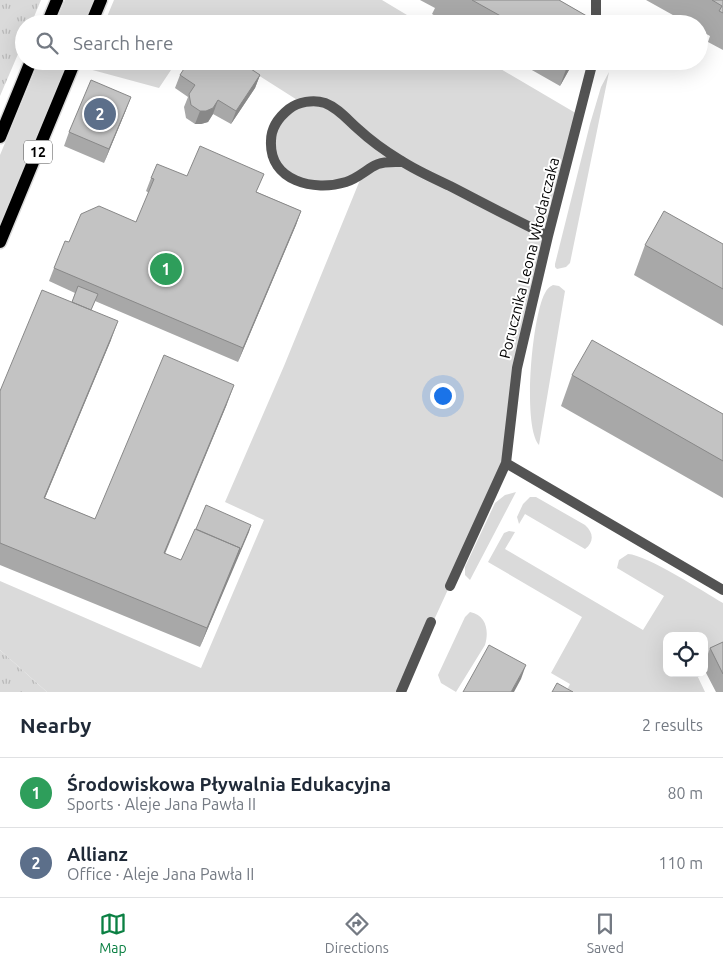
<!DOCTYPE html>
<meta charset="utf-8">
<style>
:root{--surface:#fff;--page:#f2f2f3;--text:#1f2937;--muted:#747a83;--line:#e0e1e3;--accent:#0b8043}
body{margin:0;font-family:Ubuntu,sans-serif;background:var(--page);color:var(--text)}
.controls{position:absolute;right:15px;bottom:15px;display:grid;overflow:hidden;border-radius:10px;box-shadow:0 5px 20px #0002}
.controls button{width:45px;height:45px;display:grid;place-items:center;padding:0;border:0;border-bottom:1px solid var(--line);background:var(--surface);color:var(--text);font:25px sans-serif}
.you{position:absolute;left:442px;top:395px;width:18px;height:18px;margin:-12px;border:4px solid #fff;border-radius:50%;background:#1a73e8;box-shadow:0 0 0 8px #1a73e833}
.badge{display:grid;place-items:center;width:32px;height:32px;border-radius:50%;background:var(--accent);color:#fff;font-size:16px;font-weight:700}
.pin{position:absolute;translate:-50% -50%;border:2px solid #fff;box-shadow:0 1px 5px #0006}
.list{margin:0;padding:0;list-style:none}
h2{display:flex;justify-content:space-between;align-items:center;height:65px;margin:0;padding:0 20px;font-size:21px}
h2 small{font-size:16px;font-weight:400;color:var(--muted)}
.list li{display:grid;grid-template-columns:32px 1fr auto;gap:15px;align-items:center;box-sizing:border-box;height:70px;padding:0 20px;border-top:1px solid var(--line)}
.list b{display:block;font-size:19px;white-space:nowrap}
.list p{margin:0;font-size:16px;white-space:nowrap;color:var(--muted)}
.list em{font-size:16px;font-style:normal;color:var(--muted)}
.icon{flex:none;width:28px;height:28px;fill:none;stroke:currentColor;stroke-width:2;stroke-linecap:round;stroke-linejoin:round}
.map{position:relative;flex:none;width:723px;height:692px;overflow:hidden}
.search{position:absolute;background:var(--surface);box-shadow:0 5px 20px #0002;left:15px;right:15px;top:15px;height:55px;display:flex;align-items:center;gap:12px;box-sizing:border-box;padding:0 18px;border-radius:28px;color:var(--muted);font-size:19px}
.sheet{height:205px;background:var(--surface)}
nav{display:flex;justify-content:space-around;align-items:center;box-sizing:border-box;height:70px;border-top:1px solid var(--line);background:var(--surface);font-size:14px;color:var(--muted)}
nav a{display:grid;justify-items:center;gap:2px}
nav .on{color:var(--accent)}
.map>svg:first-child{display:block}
.grass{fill:#dadada}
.park{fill:url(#park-tufts)}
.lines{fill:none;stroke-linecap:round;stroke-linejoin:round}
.primary-casing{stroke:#dbdbdb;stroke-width:15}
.minor{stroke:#535353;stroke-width:10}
.primary{stroke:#000;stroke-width:12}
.wall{fill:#a8a8a8}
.shaded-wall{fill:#888}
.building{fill:#c3c3c3;stroke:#888}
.labels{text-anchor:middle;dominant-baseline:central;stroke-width:4;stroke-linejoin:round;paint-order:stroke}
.shield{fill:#fff;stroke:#4c4c4c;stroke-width:1}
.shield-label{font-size:14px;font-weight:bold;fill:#000}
.street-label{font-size:15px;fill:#000;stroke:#fff}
</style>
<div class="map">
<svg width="723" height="692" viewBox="0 0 723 692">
<defs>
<pattern id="park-tufts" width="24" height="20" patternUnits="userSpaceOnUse" patternTransform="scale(1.25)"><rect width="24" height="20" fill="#dadada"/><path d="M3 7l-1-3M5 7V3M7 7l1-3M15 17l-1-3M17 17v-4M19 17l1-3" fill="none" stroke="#b9b9b9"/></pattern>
</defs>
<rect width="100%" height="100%" fill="#fff"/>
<path class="grass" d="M65,0H94L84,24H55Z
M114,0H382L422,24H104Z
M39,61H68L0,225V155Z
M88,61H177L159,88L85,68Z
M236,61H487L579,115L517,368L506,463L401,692H47L0,650V581L201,668L264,520L225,502L284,366L362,175L309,185L276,165L274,126L302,103Z
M609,72L570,263L566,267L557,269L555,267V264L590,124L601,87Z
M553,285L559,286L565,291L539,445C522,426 532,316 545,293C547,289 549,287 553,285Z
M516,492L470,580L465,575V567L495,503L505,495Z
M530,497H536L585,525C594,533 594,542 585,549L525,514L519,524L517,517L523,504Z
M509,531L515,532L505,549L643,630L664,596L617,568L619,560L628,554C647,555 704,592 723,603V646L704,655V636H667V673H696L705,692H566L570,684L551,673L582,617L488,562L504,533Z
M470,612C487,615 489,632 485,645L456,692L441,683L438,675L465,617Z"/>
<path class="park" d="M0,0H41L31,24H24V40L0,96Z
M0,650L47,692H0Z"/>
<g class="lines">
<g class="primary-casing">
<path id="primary" d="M47,24L57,0
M91,24L101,0
M0,137L31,61
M0,242L75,61"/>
</g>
<path class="minor" d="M596,0V24
M402,162C392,162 381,161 372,167C364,172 356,179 346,182C314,192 269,181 271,141C271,128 279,117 289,109C298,102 313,99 325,103C338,108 347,119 357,128C370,140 385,151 400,160C415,170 433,178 450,186C483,203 515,220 548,236
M506,463L723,590
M450,586L506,463L517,368L548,236L593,61
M401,692L431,622"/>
<use href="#primary" class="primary"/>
</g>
<path class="wall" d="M420,0H559L592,19L590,24H449L432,14L435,8Z
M646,0H723V50L708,42L710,36L699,30V24H689Z
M516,61H574L560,86Z
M180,75H260L255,88L231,124L213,114L208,122L201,124H195L186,118L184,107L188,97L175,88Z
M126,110L104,163L64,146L69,132Z
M187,176L257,192L301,211L296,225L238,362L95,301L91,310L111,340L45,498L95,519L227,404L165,554L181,560L251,525L200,647L0,565V391L72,302L75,293L49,281L54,268L69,242L136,222L149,193L146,191L151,178Z
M723,244V326L634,275L645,245Z
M572,375L723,414V498L561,406Z
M723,642V692H716L704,669V665L710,648Z"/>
<path class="shaded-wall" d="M569,61H574L560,86Z
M260,75L255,88L231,124L236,111Z
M131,97L126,110L104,163L109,149Z
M218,100L213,114L208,122L201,124H195L200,111Z
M301,211L296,225L238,362L243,348Z
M118,321L111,340L37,517L44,498Z
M234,385L227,404L157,572L164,553Z
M251,525L249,532L200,647L207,628L240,548Z
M526,665L521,679L514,692H511Z"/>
<path class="building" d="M472,0H559L592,19L589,24H515Z
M712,0H723V13L719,11L722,6Z
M189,61H239L260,75L236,111L218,100L213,108L206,111H200L191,105L189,94L195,85L180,75Z
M91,80L131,97L109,149L69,132Z
M200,146L264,174L256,192L301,211L243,348L54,268L65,241L69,242L81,214L99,206L136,222L154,179L151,178L157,164L187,176Z
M664,211L723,244V289L645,245Z
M78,286L98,294L91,310L72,302Z
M42,290L118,321L44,498L95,519L164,355L234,385L164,553L181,560L195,529L240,548L207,628L0,543V391Z
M592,340L723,414V461L572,375Z
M206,505L251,525L236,560L240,548L196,529Z
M723,642V674L710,648Z
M489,645L526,665L511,692H463Z
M557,683L573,692H552Z"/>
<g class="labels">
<rect class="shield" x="24" y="140.5" width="28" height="23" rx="4"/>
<g class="shield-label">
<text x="38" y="152">12</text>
</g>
<g class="street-label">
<text transform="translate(529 258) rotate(-76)">Porucznika Leona Włodarczaka</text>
</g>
</g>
</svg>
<div class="controls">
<button><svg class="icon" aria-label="locate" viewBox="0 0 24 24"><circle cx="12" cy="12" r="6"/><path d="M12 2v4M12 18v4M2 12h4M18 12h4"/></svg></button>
</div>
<div class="you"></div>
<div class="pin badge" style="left:166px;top:269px;background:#2e9e5b">1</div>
<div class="pin badge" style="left:100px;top:114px;background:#5c6f8a">2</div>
<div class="search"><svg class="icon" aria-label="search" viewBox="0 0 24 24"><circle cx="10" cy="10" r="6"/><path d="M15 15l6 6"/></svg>Search here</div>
</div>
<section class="sheet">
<h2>Nearby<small>2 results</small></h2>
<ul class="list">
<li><span class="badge" style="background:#2e9e5b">1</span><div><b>Środowiskowa Pływalnia Edukacyjna</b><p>Sports · Aleje Jana Pawła II</p></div><em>80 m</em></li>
<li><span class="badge" style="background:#5c6f8a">2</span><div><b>Allianz</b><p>Office · Aleje Jana Pawła II</p></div><em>110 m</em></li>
</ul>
</section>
<nav>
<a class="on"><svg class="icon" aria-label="map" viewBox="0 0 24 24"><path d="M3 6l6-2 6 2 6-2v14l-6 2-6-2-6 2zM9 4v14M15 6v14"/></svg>Map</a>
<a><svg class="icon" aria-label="directions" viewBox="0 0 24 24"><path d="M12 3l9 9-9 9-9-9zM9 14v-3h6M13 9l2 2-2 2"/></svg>Directions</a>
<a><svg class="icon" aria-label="saved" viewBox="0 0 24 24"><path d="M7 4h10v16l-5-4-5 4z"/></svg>Saved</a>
</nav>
